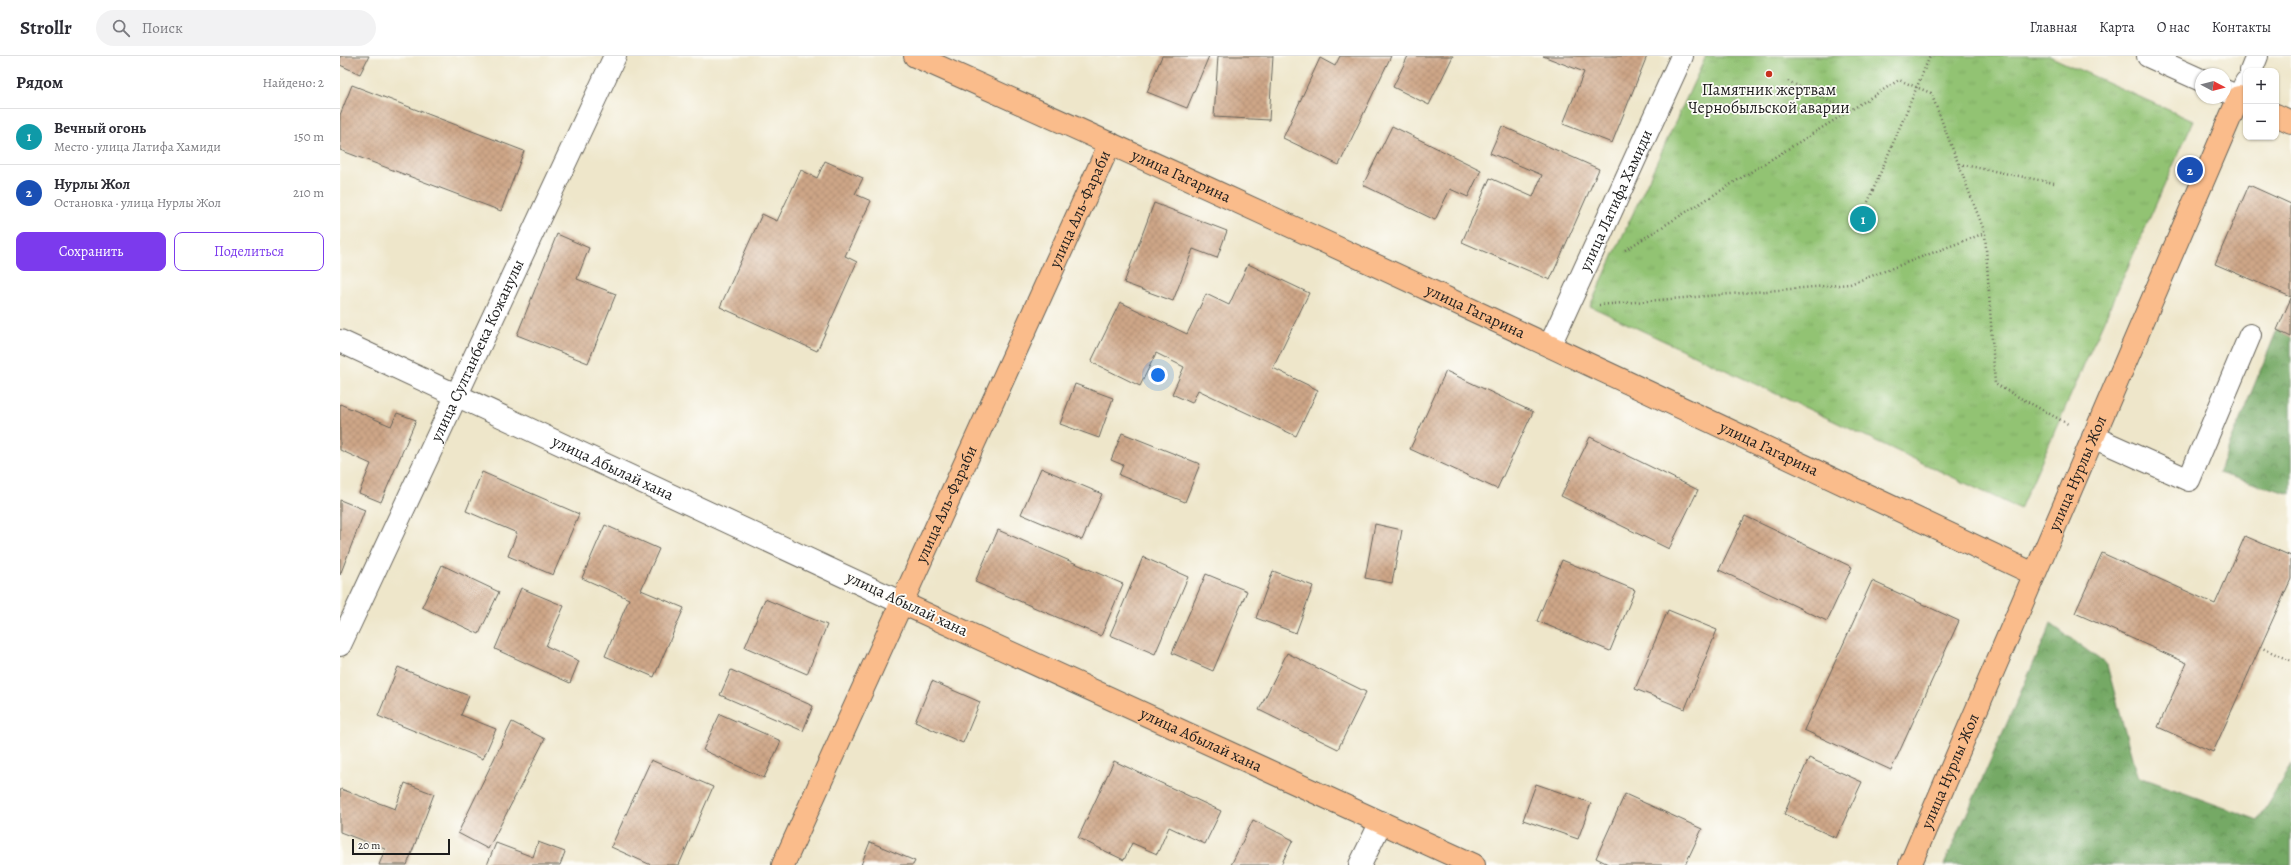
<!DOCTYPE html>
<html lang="ru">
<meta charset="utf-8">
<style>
:root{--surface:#fff;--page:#f2f2f3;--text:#2b2b33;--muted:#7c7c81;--line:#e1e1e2;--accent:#7c3aed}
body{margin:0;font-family:Alegreya,serif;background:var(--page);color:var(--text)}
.controls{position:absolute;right:12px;top:12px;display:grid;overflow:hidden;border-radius:8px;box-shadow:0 1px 3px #0004}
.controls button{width:36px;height:36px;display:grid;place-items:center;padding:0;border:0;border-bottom:1px solid var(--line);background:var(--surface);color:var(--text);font:20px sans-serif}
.compass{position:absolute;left:1855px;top:12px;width:36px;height:36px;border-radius:50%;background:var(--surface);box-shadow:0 1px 3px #0004;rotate:97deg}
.scale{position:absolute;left:12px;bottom:10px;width:98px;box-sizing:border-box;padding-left:4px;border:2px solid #1c1c1c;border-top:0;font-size:11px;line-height:14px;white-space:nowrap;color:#1c1c1c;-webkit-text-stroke:3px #fdfcf7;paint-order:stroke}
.you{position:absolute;left:818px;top:319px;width:14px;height:14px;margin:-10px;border:3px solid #fff;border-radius:50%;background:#1a73e8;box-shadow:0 0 0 6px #1a73e833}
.badge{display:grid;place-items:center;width:26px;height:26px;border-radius:50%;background:var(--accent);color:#fff;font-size:13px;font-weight:700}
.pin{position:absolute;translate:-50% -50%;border:2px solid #fff;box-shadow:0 1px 4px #0006}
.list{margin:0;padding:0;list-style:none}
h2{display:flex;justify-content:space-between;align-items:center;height:52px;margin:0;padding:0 16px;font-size:17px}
h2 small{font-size:13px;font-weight:400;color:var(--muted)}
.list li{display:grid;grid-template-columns:26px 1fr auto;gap:12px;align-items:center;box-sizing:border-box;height:56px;padding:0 16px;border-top:1px solid var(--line)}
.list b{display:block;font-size:15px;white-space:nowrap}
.list p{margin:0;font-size:13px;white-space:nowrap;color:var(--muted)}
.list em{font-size:13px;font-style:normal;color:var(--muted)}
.actions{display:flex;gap:8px;padding:12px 16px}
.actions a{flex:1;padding:9px 0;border:1px solid var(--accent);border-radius:8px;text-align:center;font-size:14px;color:var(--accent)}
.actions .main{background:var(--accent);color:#fff}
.icon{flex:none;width:22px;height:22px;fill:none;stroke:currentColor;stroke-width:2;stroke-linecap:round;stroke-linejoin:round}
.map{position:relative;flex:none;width:1951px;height:809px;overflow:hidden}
header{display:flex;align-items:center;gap:24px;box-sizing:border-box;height:56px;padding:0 20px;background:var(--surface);border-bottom:1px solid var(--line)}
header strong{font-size:19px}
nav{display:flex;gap:22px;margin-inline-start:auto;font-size:14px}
.search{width:280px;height:36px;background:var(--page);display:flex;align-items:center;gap:10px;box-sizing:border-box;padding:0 14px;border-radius:22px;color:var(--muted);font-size:15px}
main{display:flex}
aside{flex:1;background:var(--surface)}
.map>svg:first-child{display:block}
.grass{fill:url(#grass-tufts);stroke:#577048}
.forest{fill:url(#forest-crowns);stroke:#486240}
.building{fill:url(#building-cross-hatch)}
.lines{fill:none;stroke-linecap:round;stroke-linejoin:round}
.minor-casing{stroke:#666359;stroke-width:24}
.major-casing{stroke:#666359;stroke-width:24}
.path{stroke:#666359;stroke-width:2.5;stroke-dasharray:1 3;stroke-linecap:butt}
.minor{stroke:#fff;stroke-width:22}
.major{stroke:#fabc8b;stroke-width:22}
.poi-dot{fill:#c8321e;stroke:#fdfcf7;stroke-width:1.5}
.labels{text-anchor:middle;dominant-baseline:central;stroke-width:3.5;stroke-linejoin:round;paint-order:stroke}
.poi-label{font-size:16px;fill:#1c1c1c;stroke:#fdfcf7}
.street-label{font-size:16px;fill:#1c1c1c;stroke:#fdfcf7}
</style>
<header>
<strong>Strollr</strong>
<div class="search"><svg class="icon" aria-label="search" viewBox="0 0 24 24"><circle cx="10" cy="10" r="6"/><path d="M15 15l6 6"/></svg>Поиск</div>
<nav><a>Главная</a><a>Карта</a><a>О нас</a><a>Контакты</a></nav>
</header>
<main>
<aside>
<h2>Рядом<small>Найдено: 2</small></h2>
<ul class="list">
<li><span class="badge" style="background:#0f9aa8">1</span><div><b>Вечный огонь</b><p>Место · улица Латифа Хамиди</p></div><em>150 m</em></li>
<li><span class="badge" style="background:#1a4fb4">2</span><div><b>Нурлы Жол</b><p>Остановка · улица Нурлы Жол</p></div><em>210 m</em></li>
</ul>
<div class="actions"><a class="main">Сохранить</a><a>Поделиться</a></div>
</aside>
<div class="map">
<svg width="1951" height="809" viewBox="0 0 1951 809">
<defs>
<pattern id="grass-tufts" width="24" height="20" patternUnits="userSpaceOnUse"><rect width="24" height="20" fill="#92c373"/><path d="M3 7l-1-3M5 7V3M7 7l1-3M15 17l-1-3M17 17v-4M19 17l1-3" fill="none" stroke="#7da763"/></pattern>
<pattern id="forest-crowns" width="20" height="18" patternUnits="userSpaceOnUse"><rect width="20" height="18" fill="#75a965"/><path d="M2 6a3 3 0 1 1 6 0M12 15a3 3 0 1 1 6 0" fill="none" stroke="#5f8952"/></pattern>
<pattern id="building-cross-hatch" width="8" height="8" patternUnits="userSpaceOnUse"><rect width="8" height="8" fill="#cea687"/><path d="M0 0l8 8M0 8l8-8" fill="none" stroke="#b08e74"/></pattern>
</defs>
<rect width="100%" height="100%" fill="#fdfcf7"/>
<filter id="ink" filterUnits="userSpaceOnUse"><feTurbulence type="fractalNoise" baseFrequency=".025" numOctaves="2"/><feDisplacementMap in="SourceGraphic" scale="8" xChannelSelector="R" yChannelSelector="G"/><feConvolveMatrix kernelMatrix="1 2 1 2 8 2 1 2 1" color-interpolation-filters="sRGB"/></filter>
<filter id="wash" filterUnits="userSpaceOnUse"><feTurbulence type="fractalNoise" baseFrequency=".012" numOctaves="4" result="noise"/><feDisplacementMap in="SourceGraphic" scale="16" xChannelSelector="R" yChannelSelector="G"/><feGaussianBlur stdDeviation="0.9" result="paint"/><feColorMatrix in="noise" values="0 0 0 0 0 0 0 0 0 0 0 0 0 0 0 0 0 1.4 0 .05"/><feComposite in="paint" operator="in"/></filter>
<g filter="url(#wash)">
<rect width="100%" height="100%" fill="#eee6ca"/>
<path class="grass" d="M1366,0H1709L1853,65L1680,453L1250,250Z"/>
<path class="forest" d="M1937,274L1951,281V438L1878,417Z
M1711,568L1767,609L1797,720L1918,764L1951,709V809H1604Z"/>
<g id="blocks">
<path class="building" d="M0,0H29L20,18L0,9Z
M822,0H869L847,52L807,36Z
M878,0H933L929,64L874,61Z
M1000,0H1051L999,109L943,82L980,2L995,10Z
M1068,0H1113L1089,49L1053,31Z
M1203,0H1307L1272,87L1223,68L1244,16Z
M12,29L184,95L161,155L0,94V59Z
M1052,70L1141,114L1128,141L1110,133L1095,164L1023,129Z
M1162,70L1259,113L1210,224L1122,186L1150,122L1193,141L1202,119L1150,97Z
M485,105L523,122L515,138L531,145L505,200L517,206L477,295L380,251L422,158L437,165L461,114L477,122Z
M1909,129L1951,148V241L1875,208Z
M814,147L887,175L877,202L853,193L833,245L784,227Z
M217,178L249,192L237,223L276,238L248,307L177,279Z
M908,208L969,237L933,312L978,334L956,380L858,334L852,347L832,338L844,311L816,297L800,330L751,306L780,246L847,278L866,238L889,249Z
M1951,242V281L1937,274Z
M1106,315L1193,356L1157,433L1070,393Z
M735,328L773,342L759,382L720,368Z
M0,348L51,370L57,357L76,364L41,446L19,437L31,408L0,394Z
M782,377L860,408L845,446L779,419L783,409L771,404Z
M1250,381L1358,434L1329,493L1221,440Z
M701,412L762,438L742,484L681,458Z
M142,416L239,458L213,519L168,500L177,477L126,455Z
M0,444L25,454L0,519Z
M1405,460L1512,511L1487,565L1379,514Z
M1035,468L1062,474L1052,527L1025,522Z
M265,469L319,493L301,534L344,552L314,621L265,600L289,543L242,522Z
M658,474L783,528L761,580L635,526Z
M1905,480L1951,500V523L1873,696L1818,671L1847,607L1735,557L1762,497L1875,548Z
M803,501L848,521L815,598L770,579Z
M1222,504L1295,534L1270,595L1197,565Z
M102,509L159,536L139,578L82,551Z
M933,515L973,530L956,577L916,562Z
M866,518L907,535L873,615L832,597Z
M1532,525L1619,565L1551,714L1464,674Z
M181,532L224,550L206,590L239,605L230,627L155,593Z
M425,543L487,569L467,618L405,591Z
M1328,554L1377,574L1345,653L1295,633Z
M947,597L1026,636L998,693L919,654Z
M58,611L129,640L121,659L156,673L143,703L38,660Z
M391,614L473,650L463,675L380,639Z
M592,625L640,646L623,687L575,666Z
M380,658L441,685L424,722L363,694Z
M172,666L205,683L148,793L118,777Z
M1469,702L1522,726L1496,782L1444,758Z
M311,704L373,731L339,809H311L271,791Z
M774,705L881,755L865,788L829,771L817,798L792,787L784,804L738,782Z
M65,727L94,738L67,809H39L45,793L0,776V736L1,733L55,753Z
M1196,728L1251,747L1238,783L1183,764Z
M1285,738L1362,773L1345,809H1270L1256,802Z
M913,764L953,784L941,809H891Z
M198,786L225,796L220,809H147L156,787L193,801Z
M530,786L575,805L573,809H521Z"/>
</g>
</g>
<g filter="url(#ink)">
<use href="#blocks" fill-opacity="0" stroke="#666359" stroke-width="1"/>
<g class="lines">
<g class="minor-casing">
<g id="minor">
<path d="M1808,0L1861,24"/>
<path d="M1911,15L1917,0"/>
<path d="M1885,35L1899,41L1906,26"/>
<path id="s1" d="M0,285L562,547"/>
<path id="s2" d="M1210,289L1342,0"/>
<path d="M1753,381L1849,424L1910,279"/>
<path id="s3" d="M0,589L275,0"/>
<path d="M1020,809L1041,766"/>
</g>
</g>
<g class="major-casing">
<g id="major">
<path id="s4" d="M575,0C950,167 1322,342 1694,518"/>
<path d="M1936,59L1951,66"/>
<path id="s5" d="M562,547L1134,809"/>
<path id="s6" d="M443,809L770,87"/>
<path id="s7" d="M1570,809L1899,41L1906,44"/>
</g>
</g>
<path class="path" d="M1448,25L1509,55
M1619,108L1714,127
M1528,146L1590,0
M1285,194L1559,24L1591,37L1645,177L1655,328L1728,368
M1259,249L1510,228L1645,177
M1920,591L1951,605"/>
<use href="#minor" class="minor"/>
<use href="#major" class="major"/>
</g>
</g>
<circle class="poi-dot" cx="1429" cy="18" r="4"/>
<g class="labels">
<g class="poi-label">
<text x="1429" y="34">Памятник жертвам<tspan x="1429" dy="18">Чернобыльской аварии</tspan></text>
</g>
<g class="street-label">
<text stroke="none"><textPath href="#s4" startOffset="292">улица Гагарина</textPath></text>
<text stroke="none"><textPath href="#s2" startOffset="159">улица Латифа Хамиди</textPath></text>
<text stroke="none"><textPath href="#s6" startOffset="720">улица Аль-Фараби</textPath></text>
<text stroke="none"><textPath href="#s4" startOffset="616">улица Гагарина</textPath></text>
<text stroke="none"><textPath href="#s3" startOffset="325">улица Султанбека Кожанулы</textPath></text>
<text stroke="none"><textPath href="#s4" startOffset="940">улица Гагарина</textPath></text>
<text stroke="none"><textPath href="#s1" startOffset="301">улица Абылай хана</textPath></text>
<text stroke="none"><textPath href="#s7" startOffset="426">улица Нурлы Жол</textPath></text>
<text stroke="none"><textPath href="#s6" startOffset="396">улица Аль-Фараби</textPath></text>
<text transform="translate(567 548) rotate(25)">улица Абылай хана</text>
<text stroke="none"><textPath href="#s5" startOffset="329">улица Абылай хана</textPath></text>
<text stroke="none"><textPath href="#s7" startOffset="102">улица Нурлы Жол</textPath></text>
</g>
</g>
</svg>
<div class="controls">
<button>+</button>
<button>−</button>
</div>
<svg class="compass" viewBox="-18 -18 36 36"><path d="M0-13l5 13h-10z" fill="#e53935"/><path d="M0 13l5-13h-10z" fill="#7c7c81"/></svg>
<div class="scale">20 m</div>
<div class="you"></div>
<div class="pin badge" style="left:1523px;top:163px;background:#0f9aa8">1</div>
<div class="pin badge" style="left:1850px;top:114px;background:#1a4fb4">2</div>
</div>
</main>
